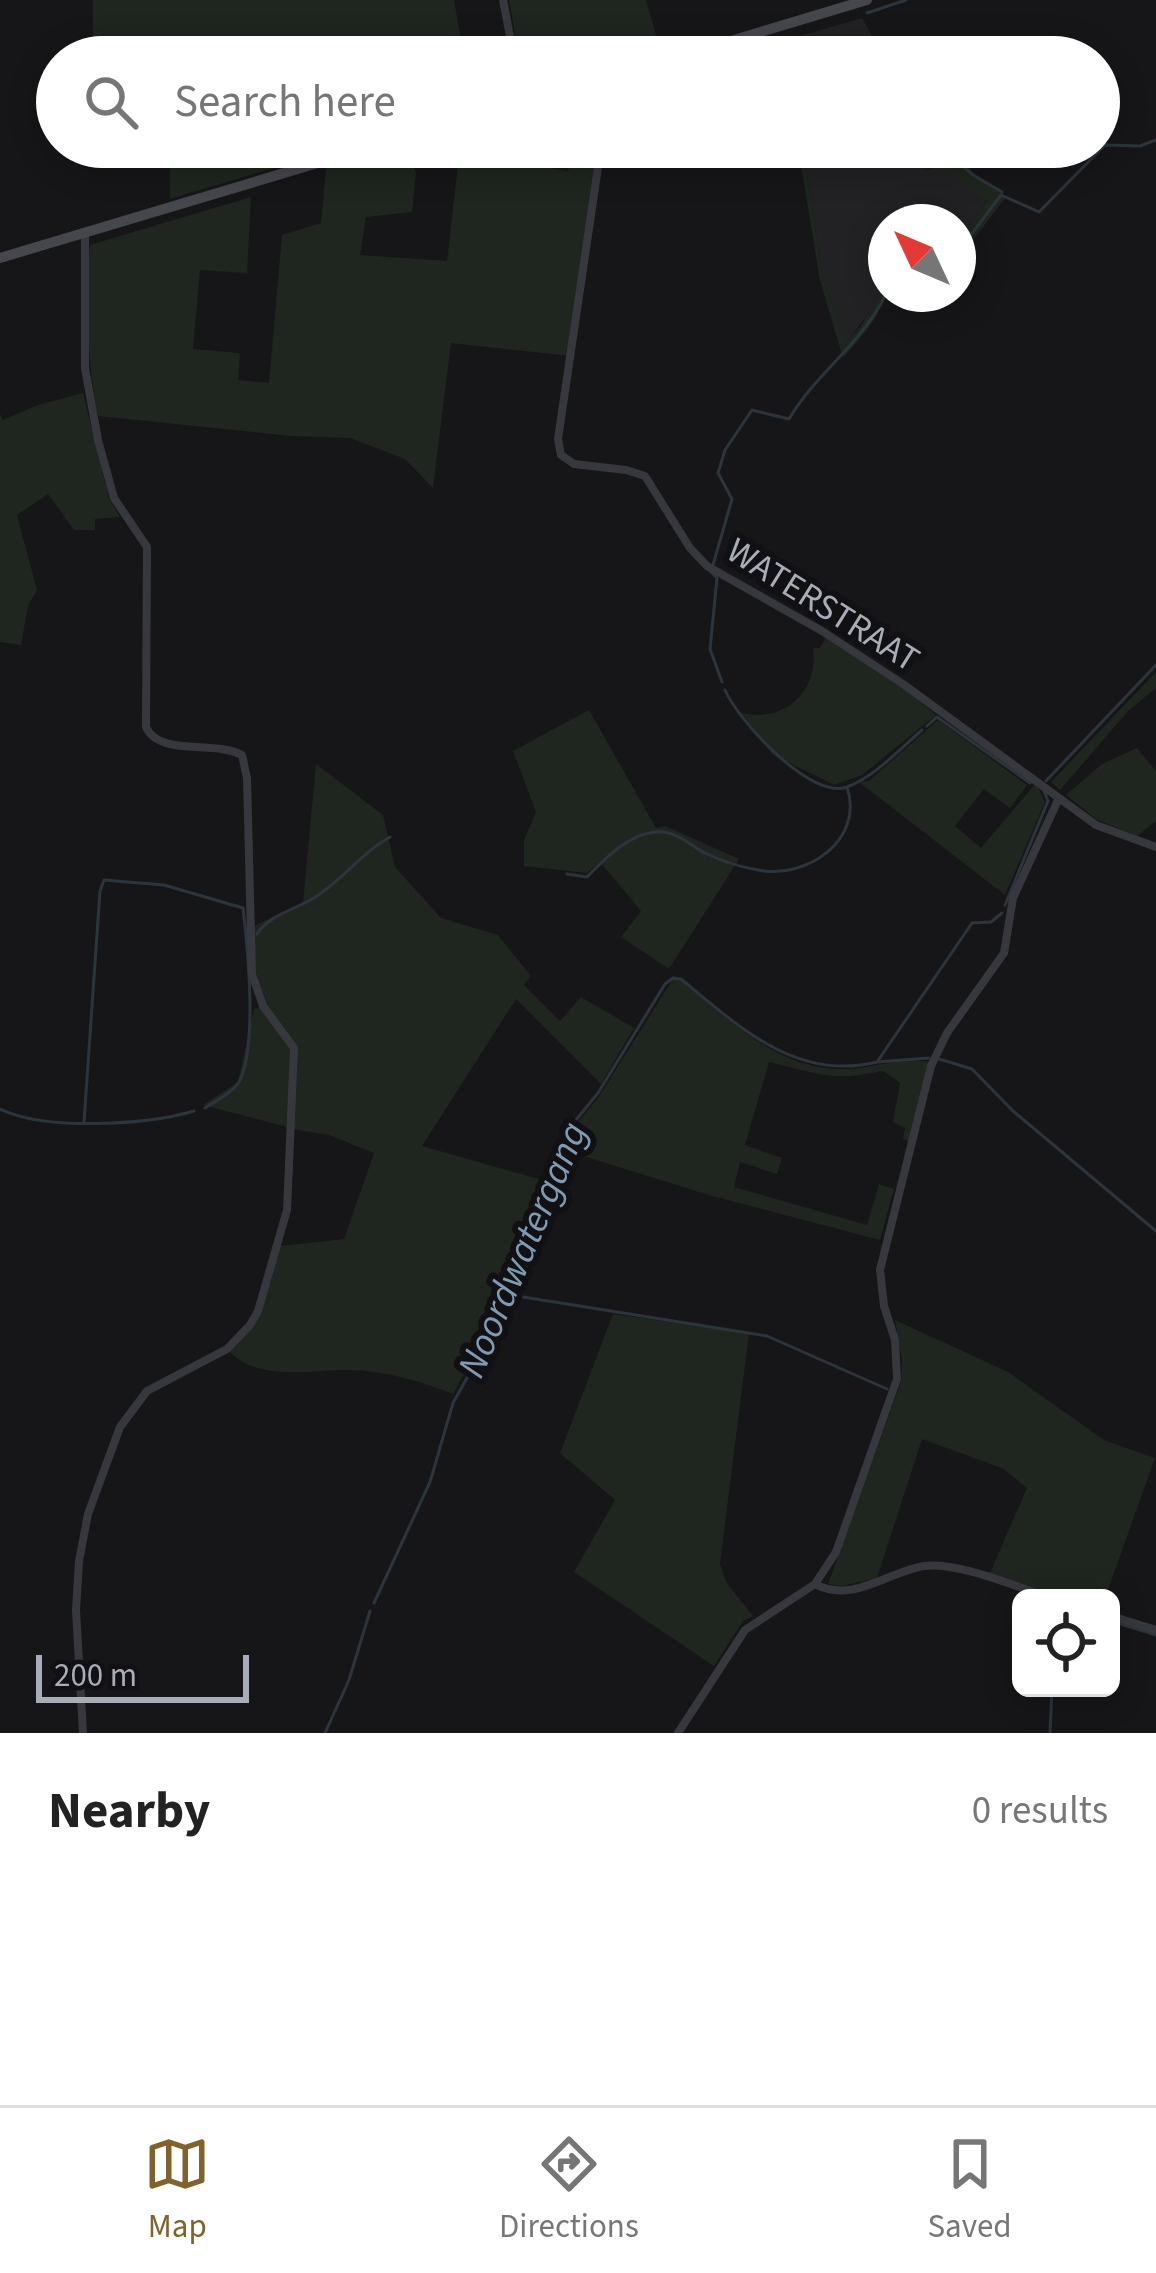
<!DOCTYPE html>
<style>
:root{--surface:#fff;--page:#f2f2f2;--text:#222;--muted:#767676;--line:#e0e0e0;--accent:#80622a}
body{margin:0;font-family:"Source Sans 3",sans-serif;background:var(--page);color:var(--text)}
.controls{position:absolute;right:36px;bottom:36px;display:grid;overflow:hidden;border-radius:18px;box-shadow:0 6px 30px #0003}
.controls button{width:108px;height:108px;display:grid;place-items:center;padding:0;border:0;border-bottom:3px solid var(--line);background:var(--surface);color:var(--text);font:60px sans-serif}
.compass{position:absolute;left:868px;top:204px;width:108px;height:108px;border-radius:50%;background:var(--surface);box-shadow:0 6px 30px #0003;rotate:314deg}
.scale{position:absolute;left:36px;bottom:30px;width:213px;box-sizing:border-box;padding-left:12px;border:6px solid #a8adb8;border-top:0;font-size:33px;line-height:42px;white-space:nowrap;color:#a8adb8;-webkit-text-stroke:9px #111113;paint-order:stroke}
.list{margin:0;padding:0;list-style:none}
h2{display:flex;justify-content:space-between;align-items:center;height:156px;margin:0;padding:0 48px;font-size:51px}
h2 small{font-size:39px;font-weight:400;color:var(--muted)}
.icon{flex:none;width:66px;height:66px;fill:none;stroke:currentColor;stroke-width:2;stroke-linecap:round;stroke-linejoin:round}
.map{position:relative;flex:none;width:1156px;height:1733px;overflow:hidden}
.search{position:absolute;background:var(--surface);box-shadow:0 6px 30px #0003;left:36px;right:36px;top:36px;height:132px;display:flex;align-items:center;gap:30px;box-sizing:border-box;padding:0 42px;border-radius:66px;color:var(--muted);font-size:45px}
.sheet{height:372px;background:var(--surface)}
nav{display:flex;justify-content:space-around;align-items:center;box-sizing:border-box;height:168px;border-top:3px solid var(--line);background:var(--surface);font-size:33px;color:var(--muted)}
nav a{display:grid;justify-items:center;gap:6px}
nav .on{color:var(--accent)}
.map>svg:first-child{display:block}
.built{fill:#222225}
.green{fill:#1e261f}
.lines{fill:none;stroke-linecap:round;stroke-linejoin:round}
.stream{stroke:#2c353c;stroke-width:3}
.street{stroke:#37383d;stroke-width:8}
.secondary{stroke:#45474d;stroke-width:10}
.labels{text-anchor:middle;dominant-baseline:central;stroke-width:12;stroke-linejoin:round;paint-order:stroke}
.street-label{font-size:36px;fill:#a8adb8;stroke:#111113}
.water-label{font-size:39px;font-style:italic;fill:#7f9bb3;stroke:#111113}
</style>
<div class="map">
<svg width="1156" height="1733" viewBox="0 0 1156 1733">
<rect width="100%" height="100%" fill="#161618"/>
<path class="built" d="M862,18L884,57H772L769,45Z
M803,147H905L927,169L941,167L987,201L958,239V222H886V282L869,313L846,343L823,279Z"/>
<path class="green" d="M93,0H454L464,57H93Z
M509,0H646L661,53L646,57H567L562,42L519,55Z
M170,147H343L170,199Z
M460,147H500L504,161L514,165L516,152L544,155L546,147H552L549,168L568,171L573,147H598L570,356L451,343L433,488L405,459L350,438L291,436L98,416C87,360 85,302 90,245L251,197L247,273L200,270L193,349L240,353L238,380L269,383L282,235L321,223L326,169L408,149L416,173L412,212L366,217L360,255L447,261Z
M798,147H803L823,279L846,342L861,326L886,282C886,312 863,335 843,358L820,280Z
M905,147H947L976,175L1002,190L1005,198L958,260V239L987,201L941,168H920Z
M83,393L109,498L120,517L95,519V530H74L48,494L17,515L37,590L28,606L21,645L0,642V414L3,420L38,405Z
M826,637L902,687L936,715L862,775L834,785L772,754L742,713C785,723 819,691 813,648H820Z
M1156,672V688L1129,710L1060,790L1051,782Z
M589,710L656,828L665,826L739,859L669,969L621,937L641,911L600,862L587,873L524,866V840L536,812L513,751Z
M938,720L1027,785L1010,808L984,789L955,826L981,848L1036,783L1045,802L1005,895L859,782L869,781Z
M1137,748L1156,771V821L1137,836L1096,819L1066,795L1102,764Z
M316,764L383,815L395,867L441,918L498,935L531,976L524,985L560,1021L581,997L634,1028L601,1084L516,999L422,1146L549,1182L486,1335L453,1394C420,1381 386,1371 350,1370C310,1369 260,1383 229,1351L255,1319L279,1246L344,1239L374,1153L329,1135L292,1129L297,1049C259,999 255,990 252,927L303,903Z
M673,979H680C727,1019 779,1071 845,1069C874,1068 901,1057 930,1062L911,1142L903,1139L905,1128L893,1122L900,1083L883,1071C829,1082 820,1074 769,1062L745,1145L782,1158L777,1174L740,1162L734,1187L867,1225L879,1184L894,1189L880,1240L712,1196L561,1149L568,1134L598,1098Z
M261,1007L290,1046L288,1127L203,1105L238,1082L254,1009Z
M613,1314L749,1333L720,1564L726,1582L753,1616L743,1621L714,1666L574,1572L615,1500L560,1453Z
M895,1320L1008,1372L1104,1440L1155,1458L1105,1598H1064L989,1575L1027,1488L1004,1469L922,1439L877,1578L842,1586L828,1584L901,1382L902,1360Z"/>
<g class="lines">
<path class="stream" d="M867,13L906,0
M941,147L973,175L1002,192
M958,252L1001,195L1039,212L1105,145L1140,146L1156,140
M909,294L919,304L928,294
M713,565L732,499L718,473L725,450L752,410L789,419C816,373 862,344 886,294
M710,571L717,578L710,649L722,682
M725,690C738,720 810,800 847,787C874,777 899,750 922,730
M927,726L937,717L1030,783
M1046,781L1156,665
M567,874L587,877C606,858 627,835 655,832C674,829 690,845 705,853C721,861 741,867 758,870C806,880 865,840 847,787
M1005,905L1048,801L1044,791
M257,934C269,915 294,910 314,898C342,881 361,853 390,837
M939,1059L972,1069L1013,1111L1156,1231
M877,1062L929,1058
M0,1109C46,1131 146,1125 194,1111
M84,1122L100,891L104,880L164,885L243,908C248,951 257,1038 241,1078C236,1091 217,1100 205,1108
M517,1296L767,1336L887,1389
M374,1603L430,1482L453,1403L496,1326L530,1230L548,1197L562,1137L598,1093L665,984L673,978L681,979C739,1027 797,1082 877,1062L972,923L991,922L1002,913
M1111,1621L1156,1635
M325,1733L349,1680L370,1611
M1050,1733L1052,1688"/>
<path class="street" d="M503,0L514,57
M601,147L558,439L561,455L574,464L626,470L645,476L690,548L707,566L822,631L903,684L1096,825L1156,847
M815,1584C852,1604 887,1572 924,1566C957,1561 1018,1588 1052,1598
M1111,1616L1156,1630
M83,1733L76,1610L79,1561L88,1514L120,1427L147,1391L227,1349L250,1325L258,1311L287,1210L294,1048L263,1006L252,974L247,778L242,755C215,740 159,757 146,727L147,547L114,498L98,440L85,368V233
M678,1733L745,1630L815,1584L836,1552L897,1379L895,1340L884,1306L880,1270L931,1066L947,1033L1004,953L1013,898L1059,798"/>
<path class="secondary" d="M677,57L867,0
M0,258L371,147"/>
</g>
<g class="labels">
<g class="street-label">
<text transform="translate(823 605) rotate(32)">WATERSTRAAT</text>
</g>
<g class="water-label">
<text transform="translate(523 1250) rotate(-67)">Noordwatergang</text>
</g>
</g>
</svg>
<div class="controls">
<button><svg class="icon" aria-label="locate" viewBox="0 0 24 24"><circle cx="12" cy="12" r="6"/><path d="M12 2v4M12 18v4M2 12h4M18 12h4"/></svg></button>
</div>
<svg class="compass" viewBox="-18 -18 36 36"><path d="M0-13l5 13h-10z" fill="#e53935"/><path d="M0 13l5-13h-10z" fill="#767676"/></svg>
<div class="scale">200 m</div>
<div class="search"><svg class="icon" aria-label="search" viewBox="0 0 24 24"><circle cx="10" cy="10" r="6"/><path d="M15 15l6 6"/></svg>Search here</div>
</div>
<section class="sheet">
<h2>Nearby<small>0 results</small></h2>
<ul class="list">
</ul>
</section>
<nav>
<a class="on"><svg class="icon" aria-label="map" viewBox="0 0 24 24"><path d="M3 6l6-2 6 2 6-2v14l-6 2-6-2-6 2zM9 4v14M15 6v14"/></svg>Map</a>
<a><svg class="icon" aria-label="directions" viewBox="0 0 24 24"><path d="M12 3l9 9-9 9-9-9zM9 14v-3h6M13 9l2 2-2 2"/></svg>Directions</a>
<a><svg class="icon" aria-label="saved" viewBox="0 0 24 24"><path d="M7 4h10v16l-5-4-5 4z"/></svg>Saved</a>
</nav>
